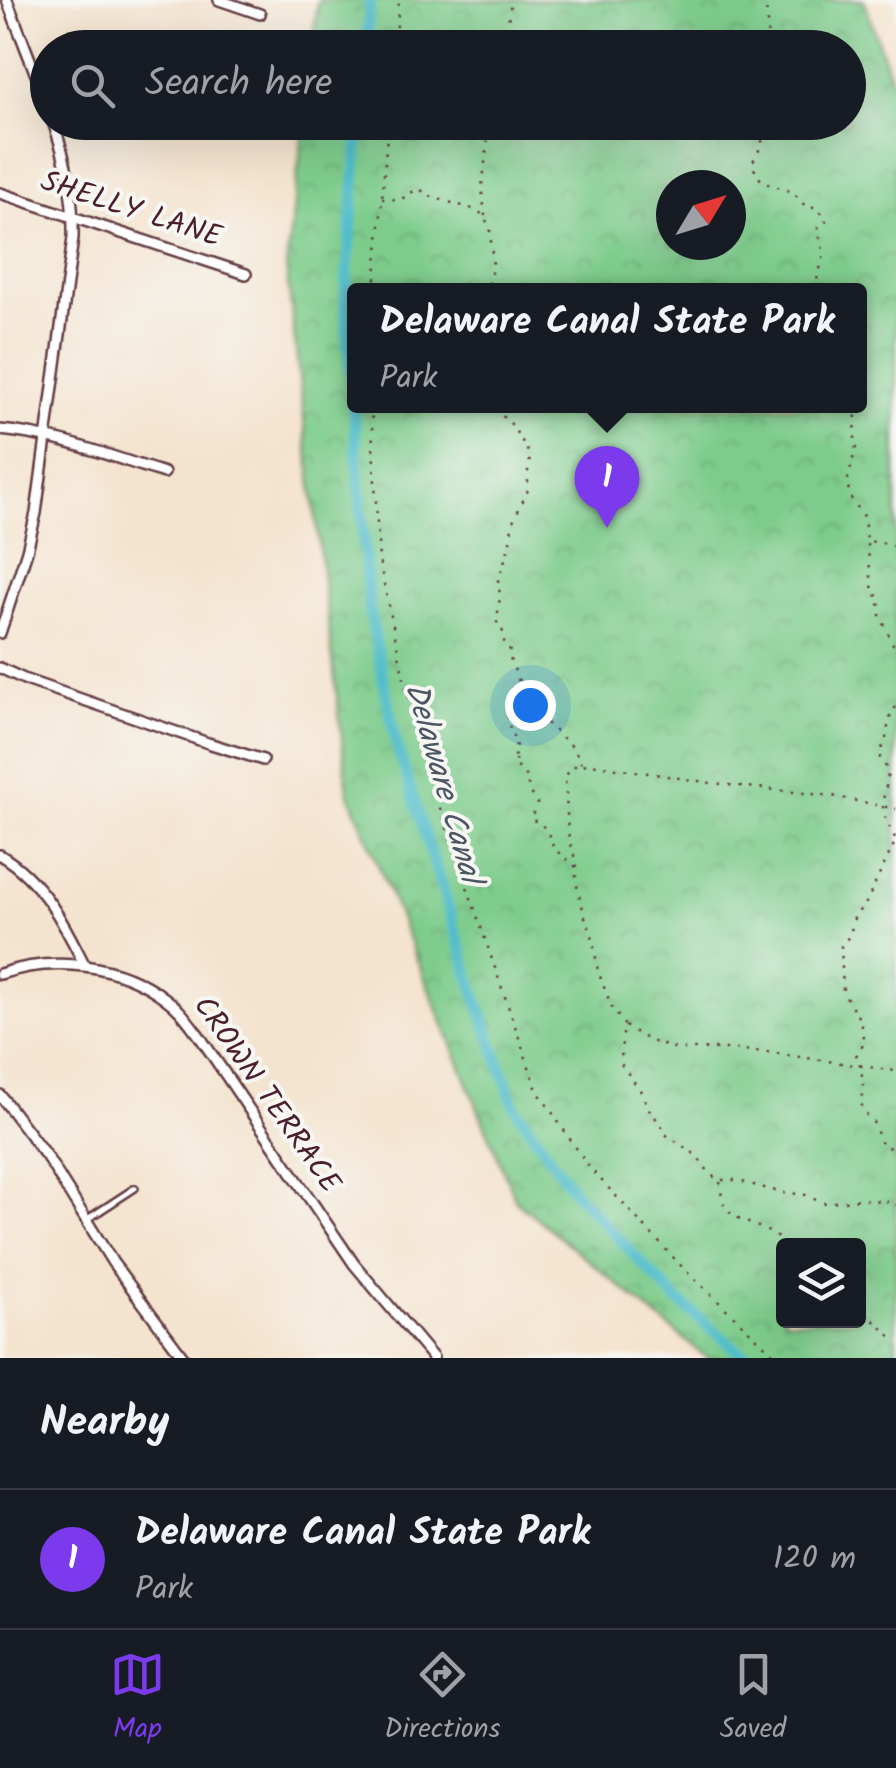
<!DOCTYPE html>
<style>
:root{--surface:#171b24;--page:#242831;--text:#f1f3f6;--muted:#9ea1a6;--line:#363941;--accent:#7c3aed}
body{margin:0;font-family:Kalam,sans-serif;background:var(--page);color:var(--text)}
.controls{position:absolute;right:30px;bottom:30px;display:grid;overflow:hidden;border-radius:10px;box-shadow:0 10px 40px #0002}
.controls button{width:90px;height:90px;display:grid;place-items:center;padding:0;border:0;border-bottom:2px solid var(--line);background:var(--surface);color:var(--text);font:50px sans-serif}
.compass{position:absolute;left:656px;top:170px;width:90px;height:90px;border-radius:50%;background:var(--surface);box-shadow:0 10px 40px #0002;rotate:52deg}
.you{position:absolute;left:530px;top:705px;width:35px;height:35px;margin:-25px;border:8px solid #fff;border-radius:50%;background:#1a73e8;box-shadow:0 0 0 15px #1a73e833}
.badge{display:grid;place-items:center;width:65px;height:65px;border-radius:50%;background:var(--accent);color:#fff;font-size:32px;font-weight:700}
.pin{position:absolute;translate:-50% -82px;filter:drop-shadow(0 2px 5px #0008)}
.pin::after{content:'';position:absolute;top:52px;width:35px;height:30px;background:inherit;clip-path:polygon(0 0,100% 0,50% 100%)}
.popup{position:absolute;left:347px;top:283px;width:520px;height:130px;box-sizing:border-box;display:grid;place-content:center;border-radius:10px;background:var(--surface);filter:drop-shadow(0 2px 8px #0005);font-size:32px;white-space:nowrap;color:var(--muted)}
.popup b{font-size:38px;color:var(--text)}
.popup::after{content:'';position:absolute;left:50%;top:100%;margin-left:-20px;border:20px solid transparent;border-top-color:var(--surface)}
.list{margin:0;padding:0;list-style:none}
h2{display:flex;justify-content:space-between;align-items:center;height:130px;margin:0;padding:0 40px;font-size:42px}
h2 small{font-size:32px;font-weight:400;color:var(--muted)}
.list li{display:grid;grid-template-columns:65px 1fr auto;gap:30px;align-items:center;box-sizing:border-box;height:140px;padding:0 40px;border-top:2px solid var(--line)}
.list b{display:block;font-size:38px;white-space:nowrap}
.list p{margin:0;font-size:32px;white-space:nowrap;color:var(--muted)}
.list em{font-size:32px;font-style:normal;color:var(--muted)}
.icon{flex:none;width:55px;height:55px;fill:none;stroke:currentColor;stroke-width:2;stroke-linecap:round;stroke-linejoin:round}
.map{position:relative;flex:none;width:896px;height:1358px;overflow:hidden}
.search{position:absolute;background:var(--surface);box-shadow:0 10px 40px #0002;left:30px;right:30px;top:30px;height:110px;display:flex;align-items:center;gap:25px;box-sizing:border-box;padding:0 35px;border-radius:55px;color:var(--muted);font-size:38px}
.sheet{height:270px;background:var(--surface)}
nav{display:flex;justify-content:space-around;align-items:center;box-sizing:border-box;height:140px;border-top:2px solid var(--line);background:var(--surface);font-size:28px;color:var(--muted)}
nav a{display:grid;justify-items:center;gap:5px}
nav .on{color:var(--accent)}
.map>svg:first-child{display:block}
.park{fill:url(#park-crowns);stroke:#64765c;stroke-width:2.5;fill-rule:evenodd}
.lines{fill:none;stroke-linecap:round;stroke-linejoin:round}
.canal{stroke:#51bdcc;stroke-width:11}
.service-casing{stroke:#643c43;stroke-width:10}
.minor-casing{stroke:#643c43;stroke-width:14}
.path{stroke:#643c43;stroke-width:2.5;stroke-dasharray:2.5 8;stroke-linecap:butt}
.service{stroke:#fff;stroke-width:5}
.minor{stroke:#fff;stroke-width:9}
.labels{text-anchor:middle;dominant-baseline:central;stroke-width:8;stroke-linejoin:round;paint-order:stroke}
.street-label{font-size:30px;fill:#4a1f2b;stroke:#f6f6f2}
.water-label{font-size:32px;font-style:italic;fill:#4c5663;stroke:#f6f6f2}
</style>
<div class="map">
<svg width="896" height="1358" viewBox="0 0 896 1358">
<defs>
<pattern id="park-crowns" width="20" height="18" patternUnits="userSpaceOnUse" patternTransform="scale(2.5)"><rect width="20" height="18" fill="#7ecc8c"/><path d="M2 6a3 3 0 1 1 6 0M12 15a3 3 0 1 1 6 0" fill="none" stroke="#6eaf79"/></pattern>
</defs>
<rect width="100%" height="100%" fill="#f6f6f2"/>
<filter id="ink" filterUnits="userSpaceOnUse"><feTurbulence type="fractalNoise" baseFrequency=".01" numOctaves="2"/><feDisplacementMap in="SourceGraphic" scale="20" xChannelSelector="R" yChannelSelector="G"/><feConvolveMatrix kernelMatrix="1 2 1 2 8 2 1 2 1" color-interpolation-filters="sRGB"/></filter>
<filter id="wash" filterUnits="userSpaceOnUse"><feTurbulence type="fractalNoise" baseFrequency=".0048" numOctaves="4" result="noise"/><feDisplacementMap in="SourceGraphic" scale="40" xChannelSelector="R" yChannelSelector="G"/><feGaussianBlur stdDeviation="2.25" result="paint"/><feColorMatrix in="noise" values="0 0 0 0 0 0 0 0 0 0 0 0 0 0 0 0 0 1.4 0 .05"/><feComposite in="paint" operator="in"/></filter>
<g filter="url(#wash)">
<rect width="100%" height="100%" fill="#f4e3ce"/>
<path class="park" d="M318,0H864L896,94V1358H707L516,1201L348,791L286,266L304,123L848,122V48L312,47ZM671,185H731V245H671ZM354,290H860V406H354ZM784,1246H858V1320H784Z"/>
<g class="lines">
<path class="canal" d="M366,48L370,0
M360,122L345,301L369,608L396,743L477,999L515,1107L574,1192L677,1300L747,1358"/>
</g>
</g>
<g filter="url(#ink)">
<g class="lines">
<g class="service-casing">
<path id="service" d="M86,1220L135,1188"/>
</g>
<g class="minor-casing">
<path id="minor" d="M7,0L48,106
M219,0L260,14
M0,193L246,274
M0,430C57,435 109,456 164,473
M0,633L27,551L36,513L73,238C74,197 67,161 53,122
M0,668L26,680L208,743L263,760
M0,855C42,880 64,923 85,966
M0,974C54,956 120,963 166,999C179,1008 188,1021 198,1034L354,1264L433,1358
M0,1095L47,1157L113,1263L184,1358"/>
</g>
<path class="path" d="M766,0L768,45L772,48
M395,48L399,0
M497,48L509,16L511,0
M759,122L755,129L763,143L753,161V167L762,182L793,192L805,206L815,207L826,217V221L819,225L818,229L824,255L814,290
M382,198L400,200L414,191L421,190L432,197L473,209L484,215L490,230L493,266L489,280L490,290
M485,216L482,188L490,122
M375,290L388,122
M371,406L379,560L418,744L537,1090L589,1167L684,1269L778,1358
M499,406L504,418L509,421L527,449L530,464L527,475L529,488L513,521L509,547L498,581L500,595L497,622C499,625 501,627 502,630C506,638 501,644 510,651L509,656L518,679L510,690L511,700L506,714L511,722L509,729L513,733V738L516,742L515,755L510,758L517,761L515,764L527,778L529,792L537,803V808L531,816L532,820C544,823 551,835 553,848L576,867V882L585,917L592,934L598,971L612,1008L625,1026L622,1038L621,1064L640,1090L649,1109L663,1128L665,1134L696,1155L711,1175L720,1180H735L783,1193L803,1194L823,1203L863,1199L872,1201L882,1200L896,1205
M853,406L856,410L855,438L856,447L847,483L852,502L863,513L867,541L890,544L896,548
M867,544L873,593L879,597L880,615L896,651
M518,679L545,722L574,748L581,763
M896,707C884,720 891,738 880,751V758C896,777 882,786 883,807C883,817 892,831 896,840L864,907L855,914L850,935L841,946L843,992L860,1020L864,1043L856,1056L861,1067L863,1084L861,1104L868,1118L873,1122L883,1147L896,1148
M577,867L568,833L565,776L576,765L591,764L711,783L832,796L896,809
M625,1026L650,1041L677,1049H727L766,1052L896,1071
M720,1182C721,1187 721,1193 722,1198C728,1226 772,1223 784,1246
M858,1306L896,1341"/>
<use href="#service" class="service"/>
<use href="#minor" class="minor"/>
</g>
</g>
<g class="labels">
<g class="street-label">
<text transform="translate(131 210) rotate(18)">SHELLY LANE</text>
<text transform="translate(266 1095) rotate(55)">CROWN TERRACE</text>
</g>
<g class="water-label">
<text transform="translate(442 783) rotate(74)">Delaware Canal</text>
</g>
</g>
</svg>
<div class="controls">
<button><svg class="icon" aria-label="layers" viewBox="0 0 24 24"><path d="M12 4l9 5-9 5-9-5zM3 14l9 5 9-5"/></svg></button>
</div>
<svg class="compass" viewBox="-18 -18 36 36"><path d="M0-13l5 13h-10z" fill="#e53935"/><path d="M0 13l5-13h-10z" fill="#9ea1a6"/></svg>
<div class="you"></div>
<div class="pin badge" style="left:607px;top:528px">1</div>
<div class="popup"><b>Delaware Canal State Park</b>Park</div>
<div class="search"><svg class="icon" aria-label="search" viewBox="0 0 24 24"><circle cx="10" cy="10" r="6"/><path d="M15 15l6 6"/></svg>Search here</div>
</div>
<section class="sheet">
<h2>Nearby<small></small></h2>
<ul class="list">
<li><span class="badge">1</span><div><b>Delaware Canal State Park</b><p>Park</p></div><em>120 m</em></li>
</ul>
</section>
<nav>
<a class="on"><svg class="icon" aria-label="map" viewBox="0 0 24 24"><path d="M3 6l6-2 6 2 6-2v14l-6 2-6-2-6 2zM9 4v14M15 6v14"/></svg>Map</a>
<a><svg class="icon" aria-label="directions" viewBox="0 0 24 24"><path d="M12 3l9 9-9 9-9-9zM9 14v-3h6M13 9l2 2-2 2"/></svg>Directions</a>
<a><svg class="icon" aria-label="saved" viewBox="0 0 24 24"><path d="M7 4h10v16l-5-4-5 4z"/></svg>Saved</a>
</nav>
